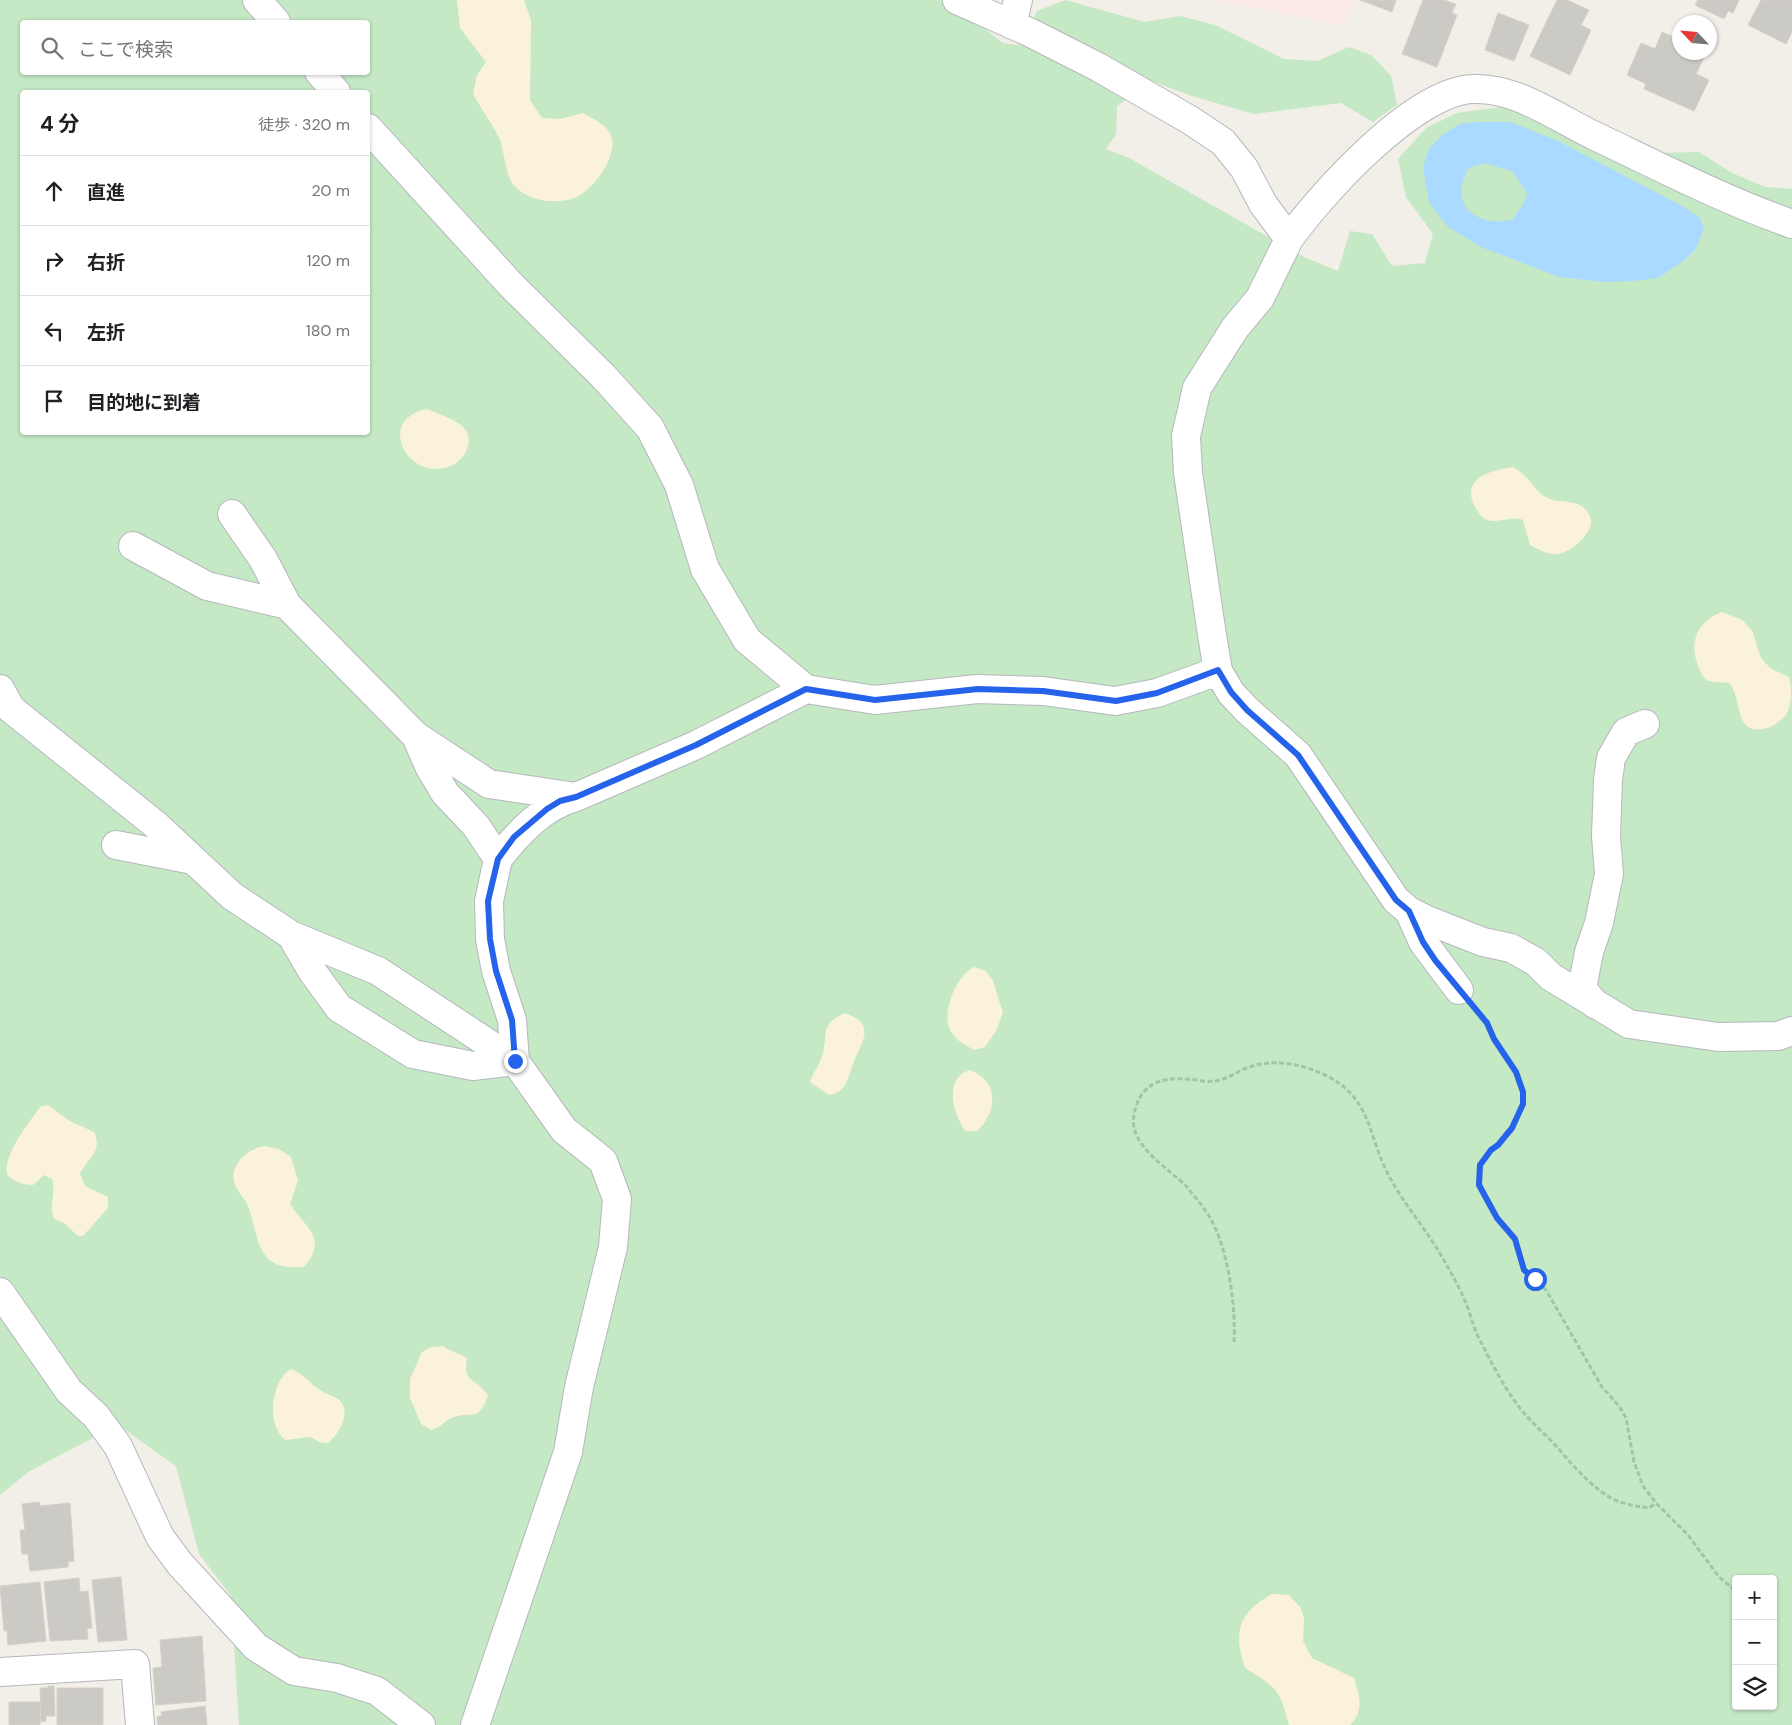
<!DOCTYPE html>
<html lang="ja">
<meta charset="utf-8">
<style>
:root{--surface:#fff;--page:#f6f6f6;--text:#202124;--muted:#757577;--line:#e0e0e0}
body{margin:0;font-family:"DM Sans","Noto Sans JP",sans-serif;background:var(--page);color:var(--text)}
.controls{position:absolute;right:15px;bottom:15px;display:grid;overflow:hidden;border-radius:5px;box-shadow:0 1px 4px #0004}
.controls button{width:45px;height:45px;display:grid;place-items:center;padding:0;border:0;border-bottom:1px solid var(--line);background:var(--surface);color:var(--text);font:25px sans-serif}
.compass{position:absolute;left:1672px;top:15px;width:45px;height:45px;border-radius:50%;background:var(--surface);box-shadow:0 1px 4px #0004;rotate:296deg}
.stop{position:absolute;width:15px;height:15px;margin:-11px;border:4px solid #2563eb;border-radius:50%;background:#fff}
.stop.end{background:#2563eb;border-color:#fff;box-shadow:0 1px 5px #0008}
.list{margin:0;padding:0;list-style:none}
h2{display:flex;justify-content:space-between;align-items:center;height:65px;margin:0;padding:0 20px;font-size:21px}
h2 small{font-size:16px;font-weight:400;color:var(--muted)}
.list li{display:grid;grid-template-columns:32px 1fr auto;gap:15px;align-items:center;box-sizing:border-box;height:70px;padding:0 20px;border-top:1px solid var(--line)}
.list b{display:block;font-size:19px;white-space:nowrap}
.list em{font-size:16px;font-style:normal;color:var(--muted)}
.icon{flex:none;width:28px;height:28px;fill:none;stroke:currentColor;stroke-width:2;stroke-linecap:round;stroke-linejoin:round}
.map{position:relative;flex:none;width:1792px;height:1725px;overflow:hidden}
.search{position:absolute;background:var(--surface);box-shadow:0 1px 4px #0004;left:20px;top:20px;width:350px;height:55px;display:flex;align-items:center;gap:12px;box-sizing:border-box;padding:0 18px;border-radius:5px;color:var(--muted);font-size:19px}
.panel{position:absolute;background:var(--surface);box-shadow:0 1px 4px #0004;left:20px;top:90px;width:350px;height:345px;border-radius:5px}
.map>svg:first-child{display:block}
.medical{fill:#fce8e6}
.green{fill:#c5e8c5;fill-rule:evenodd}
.sand{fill:#fbf3d9}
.water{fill:#aadaff;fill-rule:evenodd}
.building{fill:#cccac5;stroke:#d6d1c6}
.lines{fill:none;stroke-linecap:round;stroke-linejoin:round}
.minor-casing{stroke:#b5b8bc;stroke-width:30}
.path{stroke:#9cc7a9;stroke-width:3;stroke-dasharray:5 2.5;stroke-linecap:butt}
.minor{stroke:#fff;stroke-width:28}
.route{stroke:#2563eb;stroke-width:6}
</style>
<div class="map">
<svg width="1792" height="1725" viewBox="0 0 1792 1725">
<rect width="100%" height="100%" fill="#f1efe8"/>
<path class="medical" d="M1214,0H1353L1344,25Z"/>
<path class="green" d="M0,0H975L978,24L1003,43L1024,46L1037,11L1065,0L1145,22L1180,16L1215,25L1284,59L1317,61L1349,47L1371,55L1391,76L1397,105L1373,122L1341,103L1254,114L1192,96L1152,81L1117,106L1116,134L1106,149L1129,158L1304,257L1338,271L1350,231L1372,234L1392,266L1425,263L1433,234L1406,197L1398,159L1426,128L1457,113L1507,106L1659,153L1699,152L1732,173L1765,187L1792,189V1725H239L231,1596L199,1554L176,1466L125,1430H108L28,1472L0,1495ZM22,22H368V72H22ZM22,92H368V432H22ZM1736,1579H1773V1706H1736Z"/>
<path class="sand" d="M457,0H524L531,20L530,100L542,118L560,119L583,113C592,118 605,124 610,133C621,153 592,193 574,198C553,205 523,201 511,181C506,172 504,152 500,140C493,124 481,109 473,94L477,75L486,62L460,28Z
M427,409C445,417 477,424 467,449C464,457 456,465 448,467C406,480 376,419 427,409Z
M1512,467C1529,473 1534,494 1550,499C1566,504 1581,498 1590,516C1597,531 1569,555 1555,554C1546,554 1538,549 1530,545L1523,520C1511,515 1497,525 1485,519C1479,515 1476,509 1473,503C1463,475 1494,471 1512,467Z
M1722,612L1742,620L1752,630L1761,658L1770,668L1789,677C1792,689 1792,705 1786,715C1781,721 1771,728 1763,729C1733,734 1743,698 1729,683C1723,682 1715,683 1709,681C1703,679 1700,671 1698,665C1688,642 1699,620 1722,612Z
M974,967L986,971L993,981L1003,1013L996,1031L985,1047L974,1050C965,1045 955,1040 950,1030C941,1011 957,975 974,967Z
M845,1013C878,1025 861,1042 853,1064C847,1079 847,1092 829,1095L810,1082C813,1072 819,1066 822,1056C829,1037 818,1024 845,1013Z
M970,1070C999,1081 998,1112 977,1131H965C953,1113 943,1078 970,1070Z
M48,1105L68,1120L94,1132C103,1152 88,1157 80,1174L85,1186L108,1197V1208L83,1236H78L64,1223L54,1219C48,1202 57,1195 52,1179L44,1175L33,1185C23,1185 16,1182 8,1176C0,1159 29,1122 41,1106Z
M265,1146L279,1149L291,1157L298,1181L290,1204C305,1228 329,1237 304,1267C257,1271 260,1242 249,1209C246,1199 236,1191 234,1182C230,1163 249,1148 265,1146Z
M443,1346C451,1352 459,1353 467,1358C463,1384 475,1377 488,1395C478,1425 472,1409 452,1418C444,1421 442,1427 432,1430L421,1424L410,1398V1379L422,1352L431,1347Z
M291,1369C304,1374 309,1383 320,1390C325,1394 333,1395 338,1399C353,1410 339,1435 328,1443L319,1442L311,1437L285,1440C266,1425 271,1380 291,1369Z
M1272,1594L1289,1595L1300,1607L1304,1618L1303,1641L1312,1658L1354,1678C1359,1696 1365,1710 1350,1725H1289C1279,1688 1277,1688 1245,1668C1233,1633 1238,1613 1272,1594Z"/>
<path class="water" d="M1477,122H1510L1558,141L1682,206L1700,218L1704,229L1695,250L1682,262L1658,278L1632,281L1604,282L1559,277L1481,247L1448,227L1429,202L1423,168L1429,149L1442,135L1460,124ZM1484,163L1512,171L1527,193L1524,203L1512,220C1475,227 1448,205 1469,168Z"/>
<path class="building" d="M1360,0H1396L1392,12Z
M1423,0H1444L1456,4L1452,13L1457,15L1437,67L1402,54Z
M1557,0H1567L1589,10L1581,25L1591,30L1570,75L1530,56Z
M1698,0H1739L1733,13L1728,11L1724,19L1695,5Z
M1761,0H1792V32L1786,44L1748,25Z
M1498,13L1529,25L1514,61L1485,50Z
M1662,32L1678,39L1680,35V52L1706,53L1696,74L1709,80L1694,111L1644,89L1646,84L1627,75L1641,43L1655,49Z
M39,1502L40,1506L70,1503L74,1561L68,1562V1567L30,1571L28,1554H22L20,1530H25L22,1504Z
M121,1577L127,1640L98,1642L92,1580Z
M79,1578L80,1592L88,1591L92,1628L87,1629L88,1639L50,1641L44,1582Z
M40,1582L46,1641L8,1645L7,1631H4L0,1586Z
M202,1636L206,1701L156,1705L153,1668L162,1667L160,1640Z
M48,1686H54L55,1716H46V1721L41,1722L40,1688H48Z
M57,1688H103V1725H57Z
M9,1702H40V1725H9Z
M205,1706L207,1725H158L157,1717L162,1716L161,1712Z"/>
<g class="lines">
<g class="minor-casing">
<path id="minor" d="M257,0L276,22
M957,0L1029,32L1098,67L1190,120L1223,142L1244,168L1263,204L1289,239C1322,193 1414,91 1473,89C1516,87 1557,118 1595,136C1660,167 1724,200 1792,224
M1012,25L1018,0
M319,72L336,92
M368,128L512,286L604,377L650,428L679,485L705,569L747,640L806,689L875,700L977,689L1043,691L1115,701L1157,693L1218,671
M1289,239L1260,298L1235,328L1197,388L1186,436L1188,473L1212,635L1218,671L1231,693L1247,710L1298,755L1396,900L1409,911L1427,920L1483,942L1511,948L1536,962L1551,977L1629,1024L1718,1037L1778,1036L1792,1031
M232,514L263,559L287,605
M133,546L207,586L287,605L416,736L489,784L576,797L696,745L806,689
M0,689L11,709L156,825L232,896L291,935L378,971L515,1061L564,1130L603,1161L617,1199L613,1247L579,1387L568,1452L475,1725
M116,845L193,860
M498,859C518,833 543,806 576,797
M1409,911L1423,942L1459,990
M291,935L312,971L339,1008L413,1054L473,1066L515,1061L512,1020L496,971L490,939L489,901L498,859L476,826L445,793L429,766L416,736
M1596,1005L1582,989L1589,952L1599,923L1609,874L1606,836L1608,780L1611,758L1626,732L1645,724
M0,1292L69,1391L96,1416L118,1446L160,1537L180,1564L256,1647L294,1671L337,1678L377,1691L421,1725
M0,1672L135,1664L140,1725"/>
</g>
<path class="path" d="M1479,1013L1516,1072L1523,1092V1104L1512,1128L1498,1145L1491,1150L1480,1165L1479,1185L1484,1197L1497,1218L1515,1239L1523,1270L1546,1290L1602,1387L1619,1406L1626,1418L1634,1462L1643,1486L1656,1503L1688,1535L1719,1577L1736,1591
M1234,1342C1236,1306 1228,1247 1209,1216C1203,1206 1194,1196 1187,1187C1169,1168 1128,1146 1134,1115C1141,1076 1171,1076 1203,1081C1219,1083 1228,1077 1242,1070C1269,1057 1301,1063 1327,1076C1371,1099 1367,1131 1386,1170C1401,1201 1425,1227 1442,1257C1451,1272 1459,1287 1466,1303C1471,1316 1474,1330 1481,1342C1493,1366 1507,1393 1524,1413C1534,1425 1546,1435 1557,1447C1572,1465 1589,1484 1609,1497C1621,1504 1635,1506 1649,1508L1656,1503"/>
<use href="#minor" class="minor"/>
</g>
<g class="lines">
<path class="route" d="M515,1061L512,1020L496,971L490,939L488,901L498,859L514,837L547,809L560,801L576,797L696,745L806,689L875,700L978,689L1043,691L1116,701L1157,693L1218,670L1231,692L1247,710L1298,755L1396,900L1409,911L1423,942L1435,960L1487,1023L1494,1039L1516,1072L1523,1092V1104L1512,1128L1498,1145L1491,1150L1480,1165L1479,1185L1497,1218L1515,1239L1524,1270L1535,1279"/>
</g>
</svg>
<div class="controls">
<button>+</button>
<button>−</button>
<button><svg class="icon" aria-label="layers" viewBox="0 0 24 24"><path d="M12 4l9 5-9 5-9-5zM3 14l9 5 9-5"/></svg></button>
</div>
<svg class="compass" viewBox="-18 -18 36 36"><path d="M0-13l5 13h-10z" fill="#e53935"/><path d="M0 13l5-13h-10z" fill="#757577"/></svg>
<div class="stop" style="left:1535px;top:1279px"></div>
<div class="stop end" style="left:515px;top:1061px"></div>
<div class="search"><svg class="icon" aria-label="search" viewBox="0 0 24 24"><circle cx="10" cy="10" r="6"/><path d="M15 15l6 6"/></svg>ここで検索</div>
<section class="panel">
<h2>4 分<small>徒歩 · 320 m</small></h2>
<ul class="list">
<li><svg class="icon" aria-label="ahead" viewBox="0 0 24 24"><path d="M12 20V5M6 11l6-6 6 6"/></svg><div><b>直進</b></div><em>20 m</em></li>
<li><svg class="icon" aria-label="right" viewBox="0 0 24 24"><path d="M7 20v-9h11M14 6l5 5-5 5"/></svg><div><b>右折</b></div><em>120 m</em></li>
<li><svg class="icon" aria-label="left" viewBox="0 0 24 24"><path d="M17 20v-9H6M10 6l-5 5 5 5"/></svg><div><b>左折</b></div><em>180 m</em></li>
<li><svg class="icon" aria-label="arrive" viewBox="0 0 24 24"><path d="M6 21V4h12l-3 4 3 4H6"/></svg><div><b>目的地に到着</b></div></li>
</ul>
</section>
</div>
